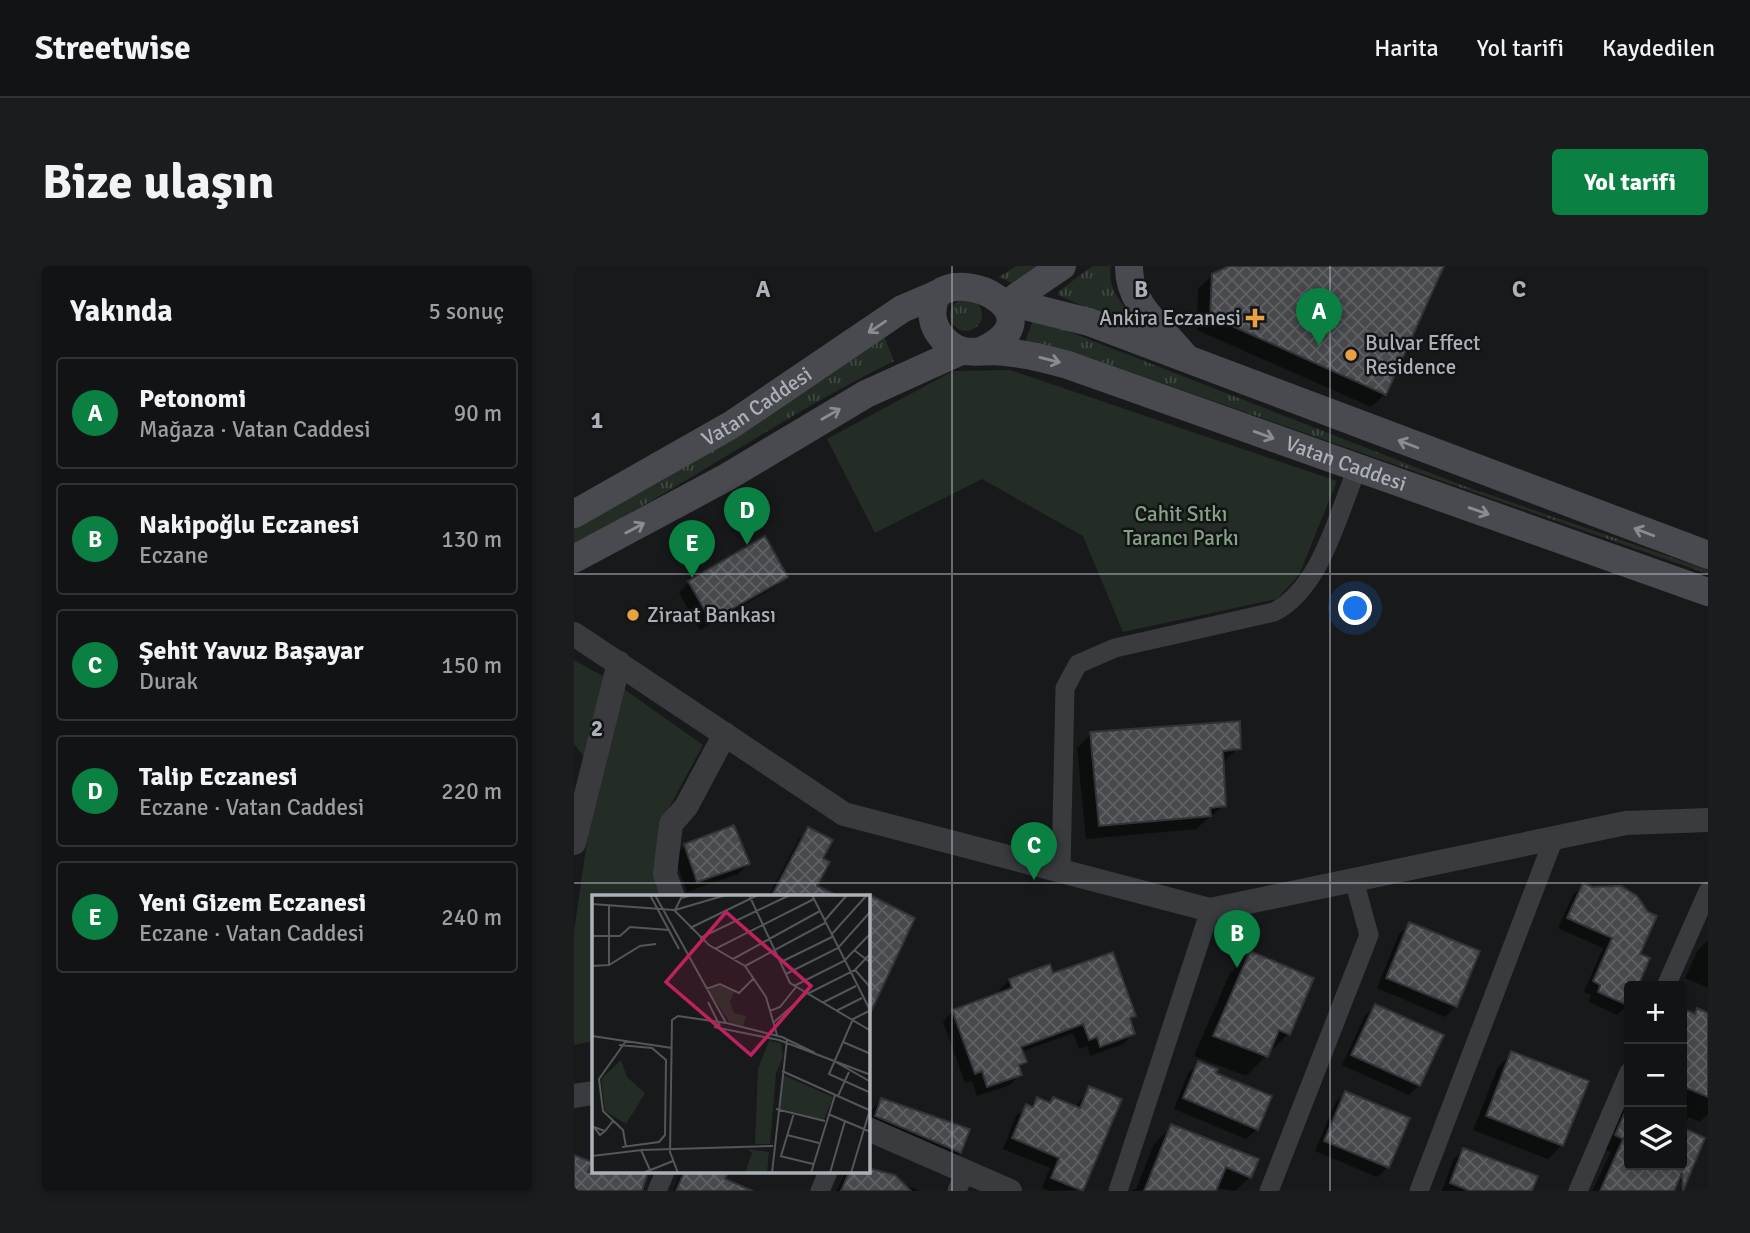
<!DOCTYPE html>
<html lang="tr">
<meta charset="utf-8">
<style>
:root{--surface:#121314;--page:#1b1c1d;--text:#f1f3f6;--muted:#9c9ea0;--line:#313234;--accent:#0b8043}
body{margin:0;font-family:Signika,sans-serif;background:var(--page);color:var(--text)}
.controls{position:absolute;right:21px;bottom:21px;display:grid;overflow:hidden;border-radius:7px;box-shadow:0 4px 10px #0003}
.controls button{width:63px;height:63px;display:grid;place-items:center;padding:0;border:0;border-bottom:2px solid var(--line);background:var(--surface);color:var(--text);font:35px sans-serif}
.you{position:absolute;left:782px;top:343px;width:24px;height:24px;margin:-18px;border:5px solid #fff;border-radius:50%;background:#1a73e8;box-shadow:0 0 0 10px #1a73e833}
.badge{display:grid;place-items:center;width:46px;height:46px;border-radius:50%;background:var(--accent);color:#fff;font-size:23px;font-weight:700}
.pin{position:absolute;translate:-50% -58px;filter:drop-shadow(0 2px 4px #0008)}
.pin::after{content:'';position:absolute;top:37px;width:24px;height:21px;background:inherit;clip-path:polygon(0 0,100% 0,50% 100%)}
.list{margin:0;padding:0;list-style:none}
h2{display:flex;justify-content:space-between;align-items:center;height:91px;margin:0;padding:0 28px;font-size:30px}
h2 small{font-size:23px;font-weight:400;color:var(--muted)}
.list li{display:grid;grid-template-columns:46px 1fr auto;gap:21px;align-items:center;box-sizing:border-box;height:112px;margin:0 14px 14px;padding:0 14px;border:2px solid var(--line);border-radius:7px}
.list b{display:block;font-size:26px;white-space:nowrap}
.list p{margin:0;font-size:23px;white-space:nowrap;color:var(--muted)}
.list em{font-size:23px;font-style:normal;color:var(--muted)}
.icon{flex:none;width:38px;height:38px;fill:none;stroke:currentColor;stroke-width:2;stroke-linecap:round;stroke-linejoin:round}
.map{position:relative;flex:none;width:1134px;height:925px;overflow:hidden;border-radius:7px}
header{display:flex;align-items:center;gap:42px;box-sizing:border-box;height:98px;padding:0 35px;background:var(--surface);border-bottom:2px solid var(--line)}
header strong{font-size:33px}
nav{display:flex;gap:38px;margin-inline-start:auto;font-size:24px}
.intro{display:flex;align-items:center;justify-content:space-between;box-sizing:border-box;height:168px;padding:0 42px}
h1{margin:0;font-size:49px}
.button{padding:18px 32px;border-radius:7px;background:var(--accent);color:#fff;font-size:24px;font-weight:700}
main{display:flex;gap:42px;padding:0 42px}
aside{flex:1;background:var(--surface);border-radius:7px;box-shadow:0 4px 10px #0003}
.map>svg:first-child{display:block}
.grass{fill:url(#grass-tufts)}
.green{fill:#242d25}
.shadow{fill:#0007}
.building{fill:url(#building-cross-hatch);stroke:#323336;stroke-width:2}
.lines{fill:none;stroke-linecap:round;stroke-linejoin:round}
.minor{stroke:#3a3b3f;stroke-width:19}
.tertiary{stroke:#3a3b3f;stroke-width:24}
.secondary{stroke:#484a4f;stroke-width:28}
.oneway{stroke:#888d94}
.grid{fill:none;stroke:#abb1b9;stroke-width:2;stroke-opacity:0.55}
.poi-dot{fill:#e9a142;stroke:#131415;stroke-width:2.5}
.labels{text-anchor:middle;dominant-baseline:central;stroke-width:5;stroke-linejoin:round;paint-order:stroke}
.poi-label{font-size:21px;fill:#abb1b9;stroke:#131415;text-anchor:start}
.street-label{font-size:21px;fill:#abb1b9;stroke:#131415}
.park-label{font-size:21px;fill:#85a384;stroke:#131415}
.inset-road{fill:none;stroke:#53565a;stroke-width:2}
.view{fill:#c12060;fill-opacity:0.15;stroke:#c12060;stroke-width:3.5}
.inset-edge{fill:none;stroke:#abb1b9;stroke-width:3.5}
.grid-label{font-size:23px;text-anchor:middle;font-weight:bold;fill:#abb1b9;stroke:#131415;stroke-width:5;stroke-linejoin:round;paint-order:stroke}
</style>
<header>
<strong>Streetwise</strong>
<nav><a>Harita</a><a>Yol tarifi</a><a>Kaydedilen</a></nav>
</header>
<div class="intro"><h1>Bize ulaşın</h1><a class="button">Yol tarifi</a></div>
<main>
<aside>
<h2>Yakında<small>5 sonuç</small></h2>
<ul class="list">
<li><span class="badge">A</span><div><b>Petonomi</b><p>Mağaza · Vatan Caddesi</p></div><em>90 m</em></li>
<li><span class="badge">B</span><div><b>Nakipoğlu Eczanesi</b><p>Eczane</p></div><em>130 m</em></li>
<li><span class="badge">C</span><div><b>Şehit Yavuz Başayar</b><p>Durak</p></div><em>150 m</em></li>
<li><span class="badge">D</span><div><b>Talip Eczanesi</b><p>Eczane · Vatan Caddesi</p></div><em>220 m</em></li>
<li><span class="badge">E</span><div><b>Yeni Gizem Eczanesi</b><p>Eczane · Vatan Caddesi</p></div><em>240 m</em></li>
</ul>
</aside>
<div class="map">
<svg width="1134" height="925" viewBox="0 0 1134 925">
<defs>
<pattern id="grass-tufts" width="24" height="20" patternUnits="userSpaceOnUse" patternTransform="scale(1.75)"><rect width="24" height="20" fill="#242d25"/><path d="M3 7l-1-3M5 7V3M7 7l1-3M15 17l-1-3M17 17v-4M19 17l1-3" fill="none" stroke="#414943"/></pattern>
<pattern id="building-cross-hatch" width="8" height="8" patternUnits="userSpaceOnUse" patternTransform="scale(1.75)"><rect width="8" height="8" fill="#47494d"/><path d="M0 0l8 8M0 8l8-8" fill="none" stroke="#5f6165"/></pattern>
</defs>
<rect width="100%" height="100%" fill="#18191a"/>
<path class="grass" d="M442,0H474L447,21L425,11Z
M518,0H537C530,31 566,54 584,74L484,29V26Z
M376 49a16 16 0 1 1 32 0a16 16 0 1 1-32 0Z
M460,52L887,219L1134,304V308L514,91L451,76Z
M310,70L320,95C210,149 110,221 0,277V262Z"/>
<path class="green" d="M436,104L763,215L725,309L703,333L549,366L509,270L408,213L301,267L253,173L379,105Z
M0,394L40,416L129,479L91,549L88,631H19V775L0,779V666L22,513L18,501L0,478Z"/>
<path class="shadow" d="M659,0H868L811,128L797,141L623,64L624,23L639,9Z
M212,310L201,321L126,364L105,327L115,316Z
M517,468L665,482L648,497L650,539L622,563L512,573L503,482Z
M159,561L174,598L164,608L113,626L100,590L111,580Z
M235,563L246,593L241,621L263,631H194L225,573Z
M1009,619L1064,689L1074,693L1062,720H1055L1054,739L1043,749L1015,736L1017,729L1010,726L1029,682L984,662L999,629Z
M836,658L882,740L871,751L803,722L825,668Z
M1134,674V722L1111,712L1124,684Z
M676,687L737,713L714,768L672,810L620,790L656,707Z
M478,709L560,749L555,755L559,768L549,778L516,790L513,780L505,783L499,767L447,786L451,796L444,802L446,808L436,819L403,830L398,815L391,817L369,756L379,745L426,728L425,724L436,714Z
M801,740L845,819L835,829L768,799L791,750Z
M1123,744L1134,749V848L1126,856L1115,851L1112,855L1108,853V751L1112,746L1119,749Z
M938,787L988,879L974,893L899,864L924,801Z
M625,797L640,808L683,863L672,873L600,843L614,807Z
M515,822L508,924L475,925L468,922L476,902L429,883L442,850L464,833L474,838L480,833L501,842Z
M771,827L814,901L803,911L741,885L761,837Z
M308,834L394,864L386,887L375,897L294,853L297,844Z
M1055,839V899H1108V862L1129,872L1115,905L1098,925H1018L1037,886L1029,883L1043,851Z
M598,860L676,911L661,925L642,922L640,925H556L562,923L580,878Z
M889,884L956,925H868L879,894Z
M0,892L19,898V906H73L66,925H0Z
M294,904L329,918L345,925H262L272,906Z
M107,906H152L148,914L159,925H99Z"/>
<path class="building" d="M655,0H870L812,129L636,50L638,8Z
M191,270L214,311L137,355L114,315Z
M666,455L667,483L649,485L652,540L636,542L637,550L525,560L516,466Z
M160,559L176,598L123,616L110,578Z
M234,561L259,574L249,592L256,596L243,620L267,631H197Z
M1009,617L1018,621L1047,620L1063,630L1074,646L1083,650L1066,688L1076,692L1064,720H1055V740L1024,726L1026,719L1019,715L1038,672L993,652Z
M294,628L341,652L294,752Z
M835,656L906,685L883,741L812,712Z
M676,685L740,712L716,769L705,764L694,791L639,770Z
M539,686L562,750L556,752L561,768L526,781L523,771L515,774L509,758L447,781L453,796L445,799L448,809L413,821L408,805L401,808L378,744L438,722L435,713L476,698L479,707Z
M801,738L870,769L846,820L777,789Z
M1123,742L1134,747V831L1108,820V754L1112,744L1121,748Z
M937,785L1015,815L989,880L912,850Z
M624,795L644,803L642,807L698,830L684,864L609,832Z
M515,820L548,833L509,925L477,912L485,892L438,872L452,838L459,841L463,831L476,837L479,831L506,842Z
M771,825L836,852L815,902L750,875Z
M307,832L396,863L387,887L301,850Z
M1055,837V899H1108V861L1131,872L1109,925L1108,907L1100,925H1026L1049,873L1041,869Z
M597,858L685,893L677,912L652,901L642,925H570Z
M889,882L964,910L958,925H896L876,917Z
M0,889L18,896L14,906H74L68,925H0Z
M294,902L321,909L337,925H267L275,906H294Z
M110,906H154L151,913L179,925H102Z"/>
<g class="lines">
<path class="minor" d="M487,605L491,422L504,398L541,382L700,346C747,322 763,250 783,203
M1092,720L1134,625
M83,925L91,906
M246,925L254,906
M383,925L391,905
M544,925L636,644
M695,925L795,669L780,614
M845,925L980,572
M1004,925L1055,806"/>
<path class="tertiary" d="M0,368L270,548L636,644L1052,557L1134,554
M0,577L45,397
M99,631L91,608L97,558L112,541L151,468
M0,830L19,827
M294,863L436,925"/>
<g class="secondary">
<path d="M555,0C554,39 589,63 611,91"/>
<path d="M435,36L515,56L1134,289"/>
<path d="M435,36L488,0"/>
<path id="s1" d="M409,84C482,50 391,0 362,30C357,42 357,55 364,66C370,75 378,82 389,85C402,87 417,84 431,86C453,88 473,93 494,99L1134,326"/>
<path id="s2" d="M0,248L157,159L328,43L363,28"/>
<path d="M0,293L153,211L292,128L387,85"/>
</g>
</g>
<defs><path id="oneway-shaft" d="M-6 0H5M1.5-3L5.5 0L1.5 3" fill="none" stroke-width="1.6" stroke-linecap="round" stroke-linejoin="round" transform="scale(1.75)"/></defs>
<g class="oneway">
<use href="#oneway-shaft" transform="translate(303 61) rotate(146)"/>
<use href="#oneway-shaft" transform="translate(476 94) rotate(14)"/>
<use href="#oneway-shaft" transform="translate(257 148) rotate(-30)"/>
<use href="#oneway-shaft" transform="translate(690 169) rotate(20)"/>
<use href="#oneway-shaft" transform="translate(834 178) rotate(-159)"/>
<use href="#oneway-shaft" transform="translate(905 245) rotate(19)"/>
<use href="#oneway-shaft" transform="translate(61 262) rotate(-28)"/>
<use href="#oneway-shaft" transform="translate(1070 266) rotate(-159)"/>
</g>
<path class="grid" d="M378,0V925M756,0V925M0,308H1134M0,617H1134"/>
<g class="poi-dot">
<path d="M677.5 41.5h7v7h7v7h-7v7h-7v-7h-7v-7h7z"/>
<circle cx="777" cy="89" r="7"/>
<circle cx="59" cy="349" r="7"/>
</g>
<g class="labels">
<g class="poi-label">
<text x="667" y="52" text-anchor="end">Ankira Eczanesi</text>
<text x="791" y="77">Bulvar Effect<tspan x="791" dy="24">Residence</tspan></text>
<text x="73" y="349">Ziraat Bankası</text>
</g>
<g class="street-label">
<text stroke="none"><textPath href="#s2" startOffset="212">Vatan Caddesi</textPath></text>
<text stroke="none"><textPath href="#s1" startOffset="606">Vatan Caddesi</textPath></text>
</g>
<g class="park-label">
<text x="607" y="248">Cahit Sıtkı<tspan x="607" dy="24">Tarancı Parkı</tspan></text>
</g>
</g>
<g transform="translate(18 629)">
<rect width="278" height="278" fill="#18191a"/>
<path d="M191,180L241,202L232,225L187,213Z" fill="#242d25"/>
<path d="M128,90L142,97L138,107L142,118L154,121L151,131L138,128L116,95ZM177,146L189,148L191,162L184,178L178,249H163L166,174ZM29,165L35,182L53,198L34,229L13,216L9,184ZM156,254L177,257L175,278H153L160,258Z" fill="#242d25"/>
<path class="inset-road" d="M58,0L87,54M63,0L134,128L190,142L223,158M157,0L198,88L279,136M220,0L279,117M0,9L82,15M17,11V70M82,15L117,50L153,71L174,102L185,140M83,15L134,0M83,15L89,3L100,0M233,25L255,0M98,33L166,0M239,40L275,0M0,41H28L38,32L77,35M108,43L198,0M123,54L222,4M262,55L279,68M141,64L228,16M189,67L240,42M0,71L17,70L48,51L64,49M153,71L233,28M263,75L279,93M194,79L246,53L279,16M202,91L252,66L279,38M114,94L128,89L147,98L162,83M215,99L263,75L279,58M116,107L128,131M230,108L264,91M279,115L261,124L237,179L279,198M178,116L188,112L204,92M244,116L270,103M181,128L214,99M122,132L187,145L279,180M0,141L80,153M34,146L7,184L11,216L31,235L34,252M251,147L279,159M27,150L60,153L74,165L73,240L67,247L30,252M242,166L279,187M190,176L277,215M246,201L257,177M184,214L233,226M236,219L279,237M13,236L8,240L2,232L13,236L21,226M195,240L227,248M49,255L58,275M49,255L181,251M78,257L86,278M78,258L80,125L86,121L134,128M0,261L50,255M188,261L221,269M189,261L202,218M51,278L81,266M180,278L195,145M219,278L243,200M238,278L253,226M259,278L279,211"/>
<path class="view" d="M134,17L219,91L159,160L74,87Z"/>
<rect width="278" height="278" class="inset-edge"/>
</g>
<g class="grid-label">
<text x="189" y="31">A</text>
<text x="567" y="31">B</text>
<text x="945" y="31">C</text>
<text x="23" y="162">1</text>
<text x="23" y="470">2</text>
</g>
</svg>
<div class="controls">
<button>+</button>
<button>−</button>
<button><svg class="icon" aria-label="layers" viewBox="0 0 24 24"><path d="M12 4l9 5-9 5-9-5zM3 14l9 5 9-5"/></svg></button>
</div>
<div class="you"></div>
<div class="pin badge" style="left:745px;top:80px">A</div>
<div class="pin badge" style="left:663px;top:702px">B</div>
<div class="pin badge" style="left:460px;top:614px">C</div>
<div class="pin badge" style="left:173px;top:279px">D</div>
<div class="pin badge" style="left:118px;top:312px">E</div>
</div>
</main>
